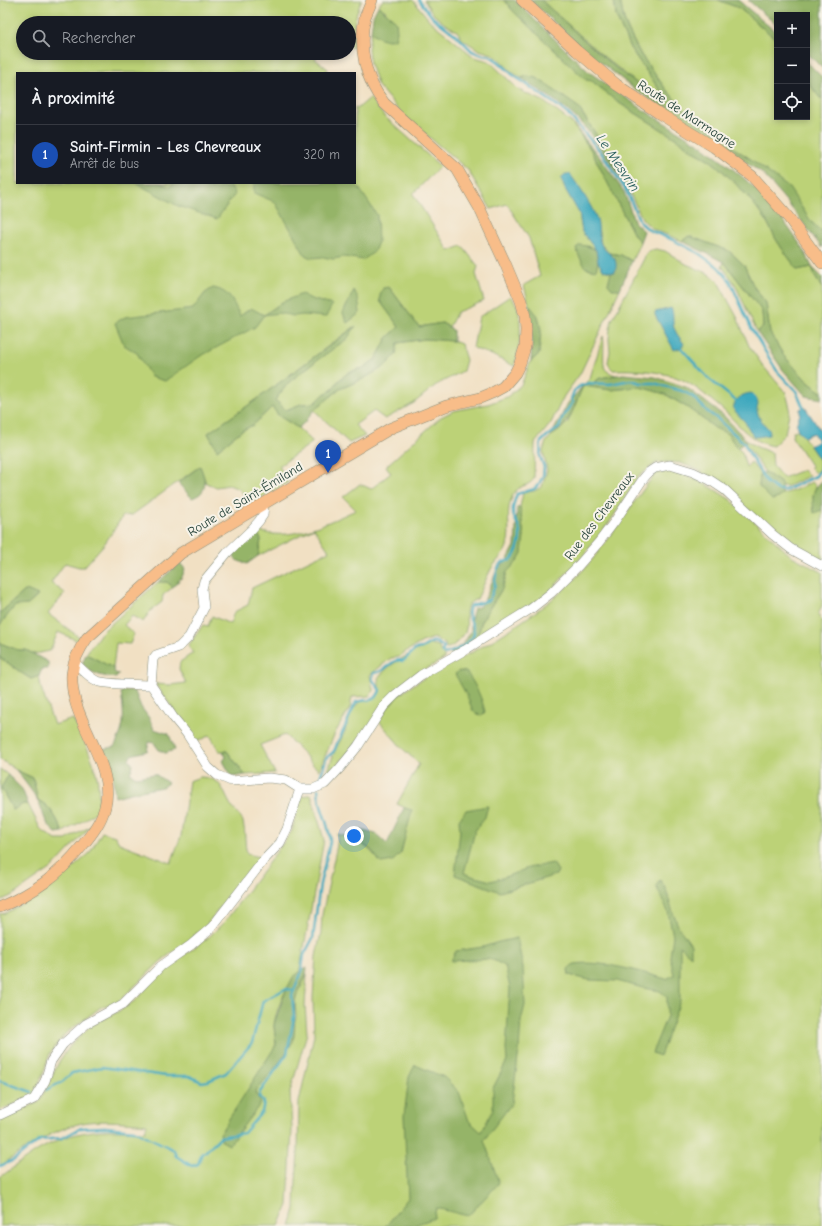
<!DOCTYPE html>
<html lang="fr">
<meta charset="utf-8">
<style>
:root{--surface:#171b24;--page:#242831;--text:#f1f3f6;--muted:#9ea1a6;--line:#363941;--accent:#d93025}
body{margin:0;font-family:"Comic Neue",sans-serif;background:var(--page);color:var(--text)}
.controls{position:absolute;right:12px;top:12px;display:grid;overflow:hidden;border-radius:0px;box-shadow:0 2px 6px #0003}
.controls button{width:36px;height:36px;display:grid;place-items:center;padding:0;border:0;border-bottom:1px solid var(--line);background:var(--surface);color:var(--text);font:20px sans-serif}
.you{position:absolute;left:354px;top:836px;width:14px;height:14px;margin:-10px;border:3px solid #fff;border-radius:50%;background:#1a73e8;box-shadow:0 0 0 6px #1a73e833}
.badge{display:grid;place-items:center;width:26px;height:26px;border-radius:50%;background:var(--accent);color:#fff;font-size:13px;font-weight:700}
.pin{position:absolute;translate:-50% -33px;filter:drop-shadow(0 1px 2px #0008)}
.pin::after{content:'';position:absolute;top:21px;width:14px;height:12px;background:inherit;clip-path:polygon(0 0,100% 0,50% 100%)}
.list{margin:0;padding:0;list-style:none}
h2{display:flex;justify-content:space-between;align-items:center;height:52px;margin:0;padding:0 16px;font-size:17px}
h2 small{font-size:13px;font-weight:400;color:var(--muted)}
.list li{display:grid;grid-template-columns:26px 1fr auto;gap:12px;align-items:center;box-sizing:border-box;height:60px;padding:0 16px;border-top:1px solid var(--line)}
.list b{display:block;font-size:15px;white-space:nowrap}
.list p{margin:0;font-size:13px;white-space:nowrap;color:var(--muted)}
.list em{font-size:13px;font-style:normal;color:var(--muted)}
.icon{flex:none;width:22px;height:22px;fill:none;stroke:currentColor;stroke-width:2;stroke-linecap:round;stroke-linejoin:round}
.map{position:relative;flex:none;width:822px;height:1226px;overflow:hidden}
.search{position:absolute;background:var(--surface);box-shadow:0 2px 6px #0003;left:16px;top:16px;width:340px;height:44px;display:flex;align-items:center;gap:10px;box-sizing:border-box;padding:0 14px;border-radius:22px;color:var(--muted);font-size:15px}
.panel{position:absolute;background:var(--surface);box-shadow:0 2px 6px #0003;left:16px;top:72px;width:340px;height:112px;border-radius:0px}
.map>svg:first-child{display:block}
.green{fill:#bcd277;stroke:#6e8856}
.forest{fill:#95b468;stroke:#5a784e}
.water{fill:#3ea8be;stroke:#2e7279}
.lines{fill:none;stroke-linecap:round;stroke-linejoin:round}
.stream{stroke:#3ea8be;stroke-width:2.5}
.minor-casing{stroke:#888e7c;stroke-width:10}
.major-casing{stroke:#888e7c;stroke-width:12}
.minor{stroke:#fff;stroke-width:9}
.major{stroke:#f8bd89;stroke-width:11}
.labels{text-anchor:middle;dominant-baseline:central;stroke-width:4;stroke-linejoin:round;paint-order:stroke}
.street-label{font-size:13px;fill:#1f3d34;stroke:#f7f3e8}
.water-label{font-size:14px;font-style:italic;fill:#285d5d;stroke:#f7f3e8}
</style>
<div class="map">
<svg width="822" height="1226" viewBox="0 0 822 1226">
<rect width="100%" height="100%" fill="#f7f3e8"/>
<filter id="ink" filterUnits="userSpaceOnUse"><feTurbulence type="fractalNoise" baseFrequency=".025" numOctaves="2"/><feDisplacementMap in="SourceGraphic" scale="8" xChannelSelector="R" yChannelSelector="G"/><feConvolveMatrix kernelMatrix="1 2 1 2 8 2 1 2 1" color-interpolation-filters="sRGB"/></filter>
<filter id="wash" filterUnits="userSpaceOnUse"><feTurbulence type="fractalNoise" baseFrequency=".012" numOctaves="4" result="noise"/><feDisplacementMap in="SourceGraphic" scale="16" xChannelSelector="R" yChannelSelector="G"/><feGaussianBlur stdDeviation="0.9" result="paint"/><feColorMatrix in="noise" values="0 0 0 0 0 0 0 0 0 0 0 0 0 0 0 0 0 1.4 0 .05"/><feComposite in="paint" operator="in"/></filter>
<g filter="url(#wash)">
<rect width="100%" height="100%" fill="#f1e0c3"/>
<path class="green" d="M0,0H362C354,17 352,29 356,48L349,47V23H23V53H319L315,59L328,69L326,73H17V183H355V108L357,109L370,98L384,116L440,166L413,194L449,251L462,246L478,266L476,274L484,301L457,312L449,327L442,323L419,327L389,287L380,301L399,327L387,338L376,359L363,368L349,372L338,381L332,390L324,394L315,403L301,404L286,410L275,400L289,382L316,361L354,327L256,400L208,433L217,450L241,431L253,425L272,407L279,416L298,428L313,442L279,466L288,482L252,503L239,489L229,485L216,487L206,483L200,466L132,515L123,516L105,543L84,567H79L65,563L51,583L65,593L48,614L79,637L78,641L58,632L50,651L34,654L26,650H18L0,643V625L15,605H28L38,596L26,590L0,613Z
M383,0H413L430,21L474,57L489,61L519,90L543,101L572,123L591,150L634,235L640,242L632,261L621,255L609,253L601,244L599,232L563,185L579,213L582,232L596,250L587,246L596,270L598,262L603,270L611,272L608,284L612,288L620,289L580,374L564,396L551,423L535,443L534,479C527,488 520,483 513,495C504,512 512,528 507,546C505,554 496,561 491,569C486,578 482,589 477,599C461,605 468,616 466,629C465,634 461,639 457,642C454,645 450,648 446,648L445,644L434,638L422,642L405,652L399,657L391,658L370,675L373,690L370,696L352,697L350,708L335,733L319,770L313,765L305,755L285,735L260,745L275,773L245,775L227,751H219L210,735L197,742L155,684L170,685L186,683L179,669L180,662L193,653L188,646L203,625L208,626L212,616L230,624L234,612L248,605L252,588L329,551L314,528L258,556L261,540L256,530C262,532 268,534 274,534C300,537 333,520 356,510L343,497L360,484L371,489L391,473L386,466L441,417L453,411L488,404L507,397L521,385L531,361L539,354L541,330L538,316L529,305L524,285L540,276L529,238L507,204L491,209L468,170L402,114L378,86L370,64L368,49L371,32L380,38L386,11L378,6Z
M424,0H504L514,12L616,101L680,141C691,152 705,155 716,165C734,181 752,200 766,220C771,229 775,239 781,247C786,255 792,261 797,270L812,267L815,277L822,288V393L806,380L784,356L770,333L766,303L754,287L744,265L729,251L689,236L682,241L653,229L643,220L625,183L607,151L578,107L528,76L521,78L512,72L500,60L492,54L479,50L462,39L457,31L445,24L434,15Z
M541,0H614L616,16L630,48L669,103L644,89L602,55Z
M620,0H718L739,8L775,38L777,40V117H807V81L820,98H822V233L752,160L725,142L701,121L688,114L665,88L641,55L629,32L624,20Z
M656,249L665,251L675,257L686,264L707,273L717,280L737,317L749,346L763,366L786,393L790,408L785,434L773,446C751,443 738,423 722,409C710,399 697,387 683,380C664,371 634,369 613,370L610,367L608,362L610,352L609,339L610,329L612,320L648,251Z
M724,262L762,311L763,327L757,332L735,284L722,266Z
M510,296C512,299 516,303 517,306C523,325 520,348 514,366L492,355L473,348L479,317Z
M603,336C605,344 602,363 605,369C607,372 613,374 616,375L600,378L593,383L585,386L611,390L640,387L665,394L688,408L715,428L728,434L737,448L742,452L746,467L751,462L760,474L759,487L772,500L778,498L782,494L793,491L812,482L816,486L813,495L814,512L822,510V561L794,546L700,471L681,463L668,462L656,463L638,477L611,520L584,555L547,594L477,640L482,620L502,589L507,572L517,562L524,536L520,507L523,493L534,491L542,487L547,470L543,451L546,442L551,436L559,431L568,422L583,386L590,378Z
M425,339L453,341L461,344L466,360L463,371L436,385L414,403L385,419L374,411L355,425L365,436L349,443L314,410L340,389L365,378L398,343Z
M798,430L804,437L820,461L819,469L815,473L810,468L812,467L792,437L793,431Z
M747,441L757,447L772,453L773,466L783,478L803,470L809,476L788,486H781L780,483L765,472L745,443Z
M670,471L684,474L709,486L731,500L790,555L822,572V605L818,615L822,622V1226H290L295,1209L296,1181L298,1152L299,1102L314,1035L313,997L316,956L321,933L322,915L337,845L338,834C358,839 368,846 381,863L408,824L412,811L397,804L419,764L402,748L379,721C385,711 393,700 402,693C425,675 453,663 478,649C506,633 534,614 559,594C598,561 624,513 656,473Z
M158,582H167L173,587L163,595L162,602L150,611L143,622L132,616L124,625L134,634L130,644L116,643L113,668L86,654L101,633Z
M430,644L439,646L440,651L444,653V659L417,674L333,770L327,774L334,753L345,731L352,711L359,702C370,699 373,702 380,692L378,678C389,663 413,652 430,644Z
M0,658C11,664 20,673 31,679L39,676L41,688L54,725L73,719C88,749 104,777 97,811L86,819L63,832C56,818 52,807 38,801L33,778L16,770L0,759Z
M0,769L8,775L1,788L13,810L23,804H28L41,830L56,840H66L91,826L52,868L13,895L0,901Z
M200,777C224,778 222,792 232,807C236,813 241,815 243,822C246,833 244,844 247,854L260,857L204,928L161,961L115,1005L101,1007L65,1034L50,1053L43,1074L33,1096L27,1099L0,1110V914L6,913L45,891L89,854L102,832L115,836L119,843L171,863L181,836L189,781Z
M311,794L324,840L299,973C288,981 275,1012 274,1025C274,1032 277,1040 275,1047C270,1062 262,1077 255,1092L286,1051L296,1017L295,1000L307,974L305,1005L307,1033L290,1092L292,1129L288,1205L279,1226H0V1177C15,1167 30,1154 46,1146C80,1128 109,1129 145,1131L147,1124C127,1122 107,1120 88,1122C55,1127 27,1148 0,1166V1120L39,1102L60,1060L70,1046L90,1026L121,1010L136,1000L160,972L209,937L226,920L292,831L300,797Z"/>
<path class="forest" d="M504,0H515L544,29L589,72L645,111L701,145L739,174L760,193L778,213L802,247L812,267L822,277V288L815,277L812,267L797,270C792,261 786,255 781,247C775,239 771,229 766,220C752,200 734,181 716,165C705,155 691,152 680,141L616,101L592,81L586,80L514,12Z
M530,0H541C581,36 620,78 668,102L630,48L616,16L614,0H620L624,20L629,32L641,55L665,88L688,114L701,121L725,142L752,160L789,188L810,220L822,233V248L787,202L763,174L688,122L637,91L581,47Z
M718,0H738L777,33V40L739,8Z
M748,0H822V68L807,53V15H777V25Z
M378,6L396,21L397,31L395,39C385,42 378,37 371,32L373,16Z
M807,62L822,77V98H820L807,81Z
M528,76L537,78L578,107L607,151L625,183C609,162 597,139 578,120C561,103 541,91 521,78Z
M572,123L601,159L624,192L635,223L644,231L640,242L634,235L591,150Z
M355,182L377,215L378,242L374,252L363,260L344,257L333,259L323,257L311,258L305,255L275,202L254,193V183Z
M136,183H160L170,187L175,183H195L210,189L231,187L235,194L217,219L178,206Z
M689,236L729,251L744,265L754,287L766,303L770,333L784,356L806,380L822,393V399L806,396L783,370L757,332L763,327L762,311L724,262L682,241Z
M580,245L587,246L596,250L598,262L596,270L586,268L579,256L576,248Z
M609,253L621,255L632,261L620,289H612L608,284L611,272H615V259Z
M389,287L419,327L442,323L453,330V341L425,339L398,343L396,355L384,367L365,378L340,389L314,410L305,422L298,428L279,416L272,407L253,425L241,431L217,450L208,433L256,400L356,326L347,339L316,361L289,382L275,400L286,410L301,404L315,403L324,394L332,390L338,381L349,372L363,368L376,359L387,338L399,327L380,301V295L383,288Z
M213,288C230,291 233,302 240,316L251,308L264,315L282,302L302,294L311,299L332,305L326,317L303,315L294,316L279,313L264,315L255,327L199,357L165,381L151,377L137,353L124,345L115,323L125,317L193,309L205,293Z
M354,290L358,298L360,313L347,323L343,313Z
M529,305L538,316L541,330L539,354L531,361L532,341Z
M623,374L655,377L686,387L724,416L747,441L737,448L728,434L715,428L688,408L665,394L640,387L611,390L583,386C573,407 572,423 551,436L568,403L583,386L593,383L600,378Z
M200,466C205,479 210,492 192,498L178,483Z
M765,472L781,483L782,494L778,498L772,500L759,487L760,474Z
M822,481V510L814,513C813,499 810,491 822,481Z
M520,507L524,536L522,553L517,562L507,572L502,589L482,620L477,640L451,655L452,652L464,643L471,631V619L474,608L479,607L484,601L496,572L508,559L515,546L517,508Z
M256,530L261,540L258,556L247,564L236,560L233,554Z
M180,563L185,569L182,577L173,587L167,582H158Z
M26,590L38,595L28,605L15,606L0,625V613Z
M0,643L18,650H26L48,662V669H42L39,676L31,679C20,673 11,664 0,658Z
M86,654L113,668L115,673L119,674L116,678C102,676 92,675 82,664Z
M459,671L466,672C475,683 482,698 485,712L482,715L477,714L473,711L467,696L455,674Z
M129,690L135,692L141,707L149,718L154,729L169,734L175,750L165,753L159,750L154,743L149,742L147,751L131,755L129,760L133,765L130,773L136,777L155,774L168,783L162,787L130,793L115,797L113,778L103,749L114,747C126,726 124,716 121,692Z
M223,751H227L245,775L232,777L223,761L226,757Z
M16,770L33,778L38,800C52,807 56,818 63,832L56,833C42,821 45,814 38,801C32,790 23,780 16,770Z
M8,775L22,789L28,804H23L13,810L1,788Z
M488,806L485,817L475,831L464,873L475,877L491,881L505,877L528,868L553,863L558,871L556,875L500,892L455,875L460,831L459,820L466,810Z
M404,808L412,810L401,853L393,861L381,863L371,850L352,837L359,830L376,834L387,844Z
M660,880L666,889L673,913L679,928L691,945V956L680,946V1001L660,1056L652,1053L667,1016V997L660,991L643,988L617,981L589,980L569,975L568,969C570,967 572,965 575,964C601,960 641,972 666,979L674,975L670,957L673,936L668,912L656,886Z
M517,938L523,967L525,1005L521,1021L519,1050L512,1103L484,1140L499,1183L468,1216L436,1208L434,1218L412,1226H385L390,1221L408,1198L404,1116L409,1077L415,1065L444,1077L459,1092L469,1121L481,1132L493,1110V1088L507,1061L506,1049L510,988L505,966L491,959L451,961L456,951L483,947L499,942Z
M307,967C307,981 296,990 295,1002C293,1013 296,1024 294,1036C293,1049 264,1080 255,1092L261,1103L229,1145L222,1141L220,1133L276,1045L274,1026L275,1021L285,993L293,977Z"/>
<path class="water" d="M565,174H570C580,188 590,203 597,219C599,227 598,236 601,244C607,256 620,255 615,272H611L603,270L598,262L596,250L582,232L579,213L565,189L561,178Z
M671,308C675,315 671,323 675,330C677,335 681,339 684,344L681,348L674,350L655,315V312Z
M751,393C764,405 754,404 758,414C760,420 766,426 770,431L769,435L757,437L753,436L745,422L733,409C735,399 741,394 751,393Z
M805,407L822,433V463L810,446L818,441L813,433L804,437C789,422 801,423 800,409Z"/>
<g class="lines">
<path class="stream" d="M419,0L433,18L456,35L472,51L483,55L490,56L499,62L513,75L558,106L570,116L600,151L626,190L640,222L649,230L673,240L698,253L718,267L730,281L751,328L777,371L796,391L804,409
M681,348L709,379L736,401
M318,784L326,759C329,755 332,754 334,751C337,746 336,742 340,738L356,702C369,698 375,704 380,690L372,679L374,673C386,673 391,657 403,661L416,649L422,648L432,642H435L444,647L442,652L444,654C453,652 473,643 474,633C474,622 465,618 470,606L489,600C492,594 495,588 495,581C497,569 497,562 511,560C518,552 522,538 519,527C517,522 513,518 513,513C512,506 515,500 517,494L534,489L539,484L543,476L544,467L540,456L541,442L547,436L559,428L563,416L573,402L571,399L574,391L580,386L589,383L610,384L631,380L641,383H654L682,391L692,396L708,412L719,420L744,443L749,453L767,483L778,490H786L816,476L820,470L822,459
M0,1081L32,1092
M46,1090L62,1082L72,1073L102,1067L166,1076H189L202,1082L208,1081L226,1073L252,1043L263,1001L285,989L294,990
M0,1166L14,1160L40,1140L62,1138L81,1128L105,1127L134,1130L174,1150L176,1156L192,1166L198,1164L202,1153L205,1152L220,1137L244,1133L262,1112L264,1102L259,1097L260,1092L287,1054L294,1017L292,995L301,974L304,955L313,938L320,884L330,842C330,823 318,808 318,789"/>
</g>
</g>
<g filter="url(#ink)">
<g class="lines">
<g class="minor-casing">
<path id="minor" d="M264,504L263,515L259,521L252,529L228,552L204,581L202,589L204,608L189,637L179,647L156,655L153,659L151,685L173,717L187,734L208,767L217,775L231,781L269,778L286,780L300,789
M75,663C82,669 88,677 97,681C107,685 139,684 151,685
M300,789H313L325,784L340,768L358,746L384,706L395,695L421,675L465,650L532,608L551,593L578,566L599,542L615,521L643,479L649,472L655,468L670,465L693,472L710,480L725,490L772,534L791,549L822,566
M0,1115L34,1099L45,1081L51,1061L63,1044L86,1024L123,1004L161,966L191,945L212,927L263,861L280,843L287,829L300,789"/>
</g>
<g class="major-casing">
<path id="major" d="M522,0L577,51L617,85L660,114L714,147L752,176L788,217L822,263
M0,907C34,893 59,875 82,846C92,834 101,822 105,807C116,761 69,721 72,674C73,661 80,648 87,638L181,553L391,428L446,406L480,398L492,393L503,387L515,373L520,363L525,347L526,330L525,316L521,301L505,263L479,207L457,169L384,103C365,79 358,48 365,17C367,12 370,6 372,0"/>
</g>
<use href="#minor" class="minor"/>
<use href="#major" class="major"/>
</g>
</g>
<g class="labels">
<g class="street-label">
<text transform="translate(687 114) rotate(33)">Route de Marmagne</text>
<text transform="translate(245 499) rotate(-31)">Route de Saint-Émiland</text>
<text transform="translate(599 516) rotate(-53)">Rue des Chevreaux</text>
</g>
<g class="water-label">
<text transform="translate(618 163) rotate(56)">Le Mesvrin</text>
</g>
</g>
</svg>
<div class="controls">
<button>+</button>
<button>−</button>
<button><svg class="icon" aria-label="locate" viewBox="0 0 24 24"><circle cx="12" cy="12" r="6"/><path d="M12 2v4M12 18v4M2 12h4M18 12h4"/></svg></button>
</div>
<div class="you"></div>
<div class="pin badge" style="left:328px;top:473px;background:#1a4fb4">1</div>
<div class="search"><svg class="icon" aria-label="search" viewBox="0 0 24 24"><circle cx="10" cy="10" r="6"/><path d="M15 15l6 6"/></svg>Rechercher</div>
<section class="panel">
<h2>À proximité<small></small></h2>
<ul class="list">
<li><span class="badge" style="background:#1a4fb4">1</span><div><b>Saint-Firmin - Les Chevreaux</b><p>Arrêt de bus</p></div><em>320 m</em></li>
</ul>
</section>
</div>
